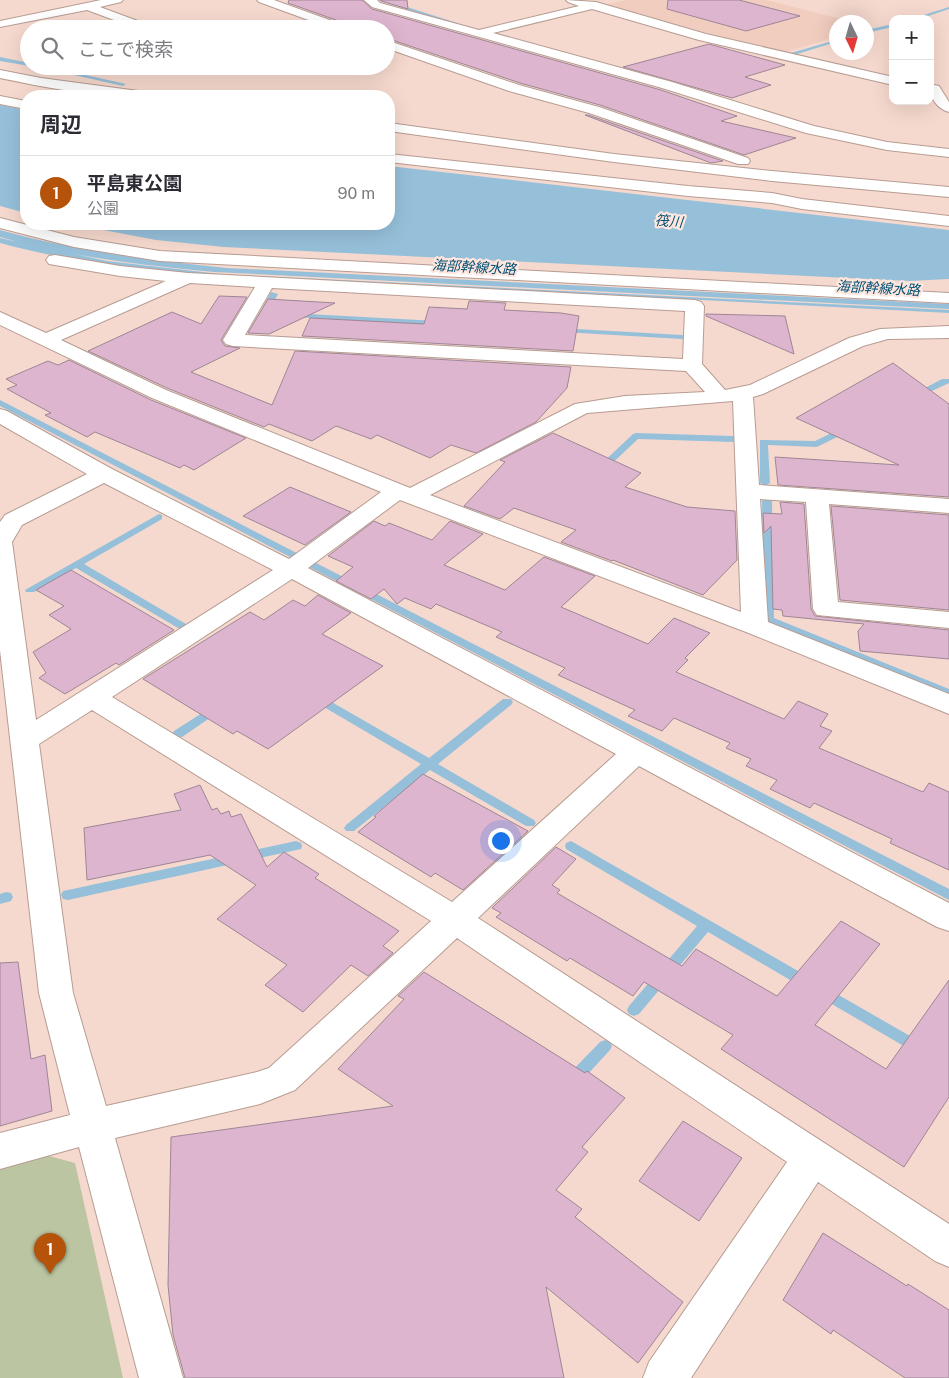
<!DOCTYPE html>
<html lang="ja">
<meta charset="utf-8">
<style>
:root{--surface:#fff;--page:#f2f2f3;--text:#2b2b33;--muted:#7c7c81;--line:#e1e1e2;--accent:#b45309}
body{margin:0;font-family:"Public Sans","Noto Sans JP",sans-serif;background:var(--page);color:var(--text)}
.controls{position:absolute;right:15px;top:15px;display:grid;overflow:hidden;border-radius:10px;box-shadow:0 5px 20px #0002}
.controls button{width:45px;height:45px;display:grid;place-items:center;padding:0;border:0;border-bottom:1px solid var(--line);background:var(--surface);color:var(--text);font:25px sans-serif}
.compass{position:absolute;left:829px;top:15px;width:45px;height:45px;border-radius:50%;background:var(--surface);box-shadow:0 5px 20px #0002;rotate:175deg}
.you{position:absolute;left:500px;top:840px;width:18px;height:18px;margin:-12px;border:4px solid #fff;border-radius:50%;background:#1a73e8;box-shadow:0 0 0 8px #1a73e833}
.badge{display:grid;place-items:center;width:32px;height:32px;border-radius:50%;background:var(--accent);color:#fff;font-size:16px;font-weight:700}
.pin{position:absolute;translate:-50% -41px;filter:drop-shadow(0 1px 2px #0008)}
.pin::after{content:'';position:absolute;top:26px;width:18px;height:15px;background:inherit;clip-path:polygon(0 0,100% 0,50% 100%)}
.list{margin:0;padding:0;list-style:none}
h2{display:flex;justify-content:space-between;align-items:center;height:65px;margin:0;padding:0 20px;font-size:21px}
h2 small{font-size:16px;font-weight:400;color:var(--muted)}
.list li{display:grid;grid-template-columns:32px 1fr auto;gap:15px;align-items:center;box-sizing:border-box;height:75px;padding:0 20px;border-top:1px solid var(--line)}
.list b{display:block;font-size:19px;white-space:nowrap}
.list p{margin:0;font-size:16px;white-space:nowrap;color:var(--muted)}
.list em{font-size:16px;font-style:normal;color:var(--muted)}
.icon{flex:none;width:28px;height:28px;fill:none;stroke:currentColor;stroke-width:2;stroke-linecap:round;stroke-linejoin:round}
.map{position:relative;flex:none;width:949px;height:1378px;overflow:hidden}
.search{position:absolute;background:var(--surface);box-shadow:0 5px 20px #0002;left:20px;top:20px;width:375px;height:55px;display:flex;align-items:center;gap:12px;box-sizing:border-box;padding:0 18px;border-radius:28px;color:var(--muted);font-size:19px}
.panel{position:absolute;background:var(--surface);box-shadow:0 5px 20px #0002;left:20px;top:90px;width:375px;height:140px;border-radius:20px}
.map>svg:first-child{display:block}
.built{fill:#f1cdbf}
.green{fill:#bcc5a1}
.water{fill:#96c0da}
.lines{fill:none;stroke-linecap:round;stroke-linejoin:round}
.stream{fill:#96c0da;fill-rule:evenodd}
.building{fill:#deb5cf;stroke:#9d8695}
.minor-casing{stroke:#b79c92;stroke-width:2}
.minor{fill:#fff;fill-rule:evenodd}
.labels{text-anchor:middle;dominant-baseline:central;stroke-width:4.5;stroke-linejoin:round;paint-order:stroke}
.far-water-label{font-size:14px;font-style:italic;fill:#005073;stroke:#ffe7df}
</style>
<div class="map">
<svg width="949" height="1378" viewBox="0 0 949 1378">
<rect width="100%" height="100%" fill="#f6d9ce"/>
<path class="built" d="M625,0H766L853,22H836V37L786,52L713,35L604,5Z"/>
<path class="green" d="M49,1156L75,1163L123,1378H0V1169Z"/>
<path class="water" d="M0,105L26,110V213L0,206Z
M389,166L949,230V279L909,281L224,247L156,240L72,224H389Z
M0,230C74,251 151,260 227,268L949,304V309L214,272C142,265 70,257 0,237Z
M0,238L107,261L220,274L949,310V313L200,274C133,268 65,261 0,243Z"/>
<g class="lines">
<path class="stream" d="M378,0H385L479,30L475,31Z
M949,7V9L919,19H911Z
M893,24V27L866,33V30Z
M836,40V42L794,55L791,53Z
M0,57L29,63L30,66L0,61Z
M34,66H45L126,84L123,86Z
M271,292L278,294L267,315H261L260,313Z
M289,313L438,321L442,323L438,325L292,317H289Z
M559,328L682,335L686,337L682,339L562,332L558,330Z
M942,379H949V383L917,398L914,399L910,396Z
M0,400L949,889V900L0,406Z
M846,426L850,429L849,431L817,447L768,445L770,483L765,486L760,483V440L815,441Z
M636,433L733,436L737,439L733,442L638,439L604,471H598V467L633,434Z
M767,498L772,501L774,618L949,689V697L765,622L764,620L762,501Z
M159,514L162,515V519L84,564L186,624L187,626L186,628H178L76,568L34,592H26L25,590Z
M316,693L429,758L503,699H511L513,702L511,705L438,764L534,820L536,823L534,826H526L430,770L354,831H346L344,828L346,825L421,764L312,700L310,697L312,694Z
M216,704L222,708L220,711L182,737H174L172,734L174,731Z
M296,841L301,843L302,846L301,849L68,900L63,899L61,895L63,891L68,890Z
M571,841L812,979L814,983L812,987L807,989L802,987L708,932L639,1014L634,1016L629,1014L627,1010L629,1006L697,926L566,849L565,846L566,843Z
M6,892L11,893L13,897L11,901L0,904V894Z
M823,986L924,1044L926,1048L924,1052L919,1054L914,1052L818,996L816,992L818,988Z
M605,1040L610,1042L612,1046L610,1050L576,1087L571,1089L566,1087L563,1082L566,1077L600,1042Z"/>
</g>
<path class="building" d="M289,0H362L372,9L661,90L737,116L721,121L796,138L744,155L600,105L520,83L386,38V29H353L350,25L288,3Z
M380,0H407L408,9L381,1Z
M668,0H739L800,16L746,31L667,9Z
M709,44L785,65L745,77L771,85L732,98L623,67Z
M585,115H588L723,161L711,163Z
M219,296L247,297L221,340L225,346L240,348L191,372L272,405L295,351L571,367L567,388L536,422L476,453L451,445L430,458L377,435L371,439L336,426L312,441L269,424L264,427L167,388L88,351L172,312L201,324Z
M268,299L335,303L269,334L248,333Z
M469,301L506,303L504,310L561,313L579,316L573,351L302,336L310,318L424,324L429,307L467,309Z
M706,314L785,316L794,354L706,316Z
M69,360L151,400L246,438L194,470L184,465L180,468L95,432L87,437L45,415L51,413L7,389L17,385L6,379L48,361L58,365Z
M893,363L949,404V497L778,485L775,457L899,465L796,418Z
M553,433L641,473L625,487L687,507L735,511L737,560L703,595L613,560L612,561L561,542L576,530L514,508L500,519L464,506L505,462L500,460Z
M290,487L351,512L305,545L243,516Z
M780,502L804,504L811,609L815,616L949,630V659L860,651L858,631L864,624L783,616L782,610L773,609L771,526L764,533L763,513L782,514Z
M831,506L949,515V610L840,600Z
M374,521L385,526L389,523L432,540L450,521L483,534L444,565L505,590L544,557L595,576L561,607L648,644L674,618L710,633L685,658L688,660L676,672L784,719L798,701L828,714L820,726L832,731L819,748L923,792L929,783L949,792V870L890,843L892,839L814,803L810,808L770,789L777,780L746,766L751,759L726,748L730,743L674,718L662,731L628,716L635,710L558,675L565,668L496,637L502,632L436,604L431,609L405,598L397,604L384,589L371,599L336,581L353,567L328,556Z
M71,570L174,630L119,665L116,663L65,694L39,678L46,673L33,652L71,629L49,615L64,606L36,590Z
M318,595L351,613L322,634L383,666L268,749L237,731L233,734L143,679L250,612L264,620L293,600L305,606Z
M423,774L528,831L463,890L435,873L431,877L358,832L376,817L374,816Z
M200,785L212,810L217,808L221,814L229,811L231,817L241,814L267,867L284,852L319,874L315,878L399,931L383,946L393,953L368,976L351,965L303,1012L265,985L287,965L217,919L256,885L210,855L87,880L84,828L181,810L174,794Z
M556,847L576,859L552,885L560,890L557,893L682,966L696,949L777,996L841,921L880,944L815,1025L886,1069L949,980V1097L904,1167L721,1049L733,1035L644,982L633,996L570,958L567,961L496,917L501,913L492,908Z
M18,962L31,1059L45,1055L52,1111L0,1126V963Z
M424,972L585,1073L587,1071L625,1098L582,1147L588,1152L556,1190L582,1209L575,1217L683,1302L638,1363L546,1287L564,1378H185L173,1335L168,1285L171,1137L393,1106L338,1069L404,999L398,996Z
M683,1121L742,1158L699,1221L639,1181Z
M823,1233L907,1286L908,1284L949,1310V1378H905L833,1330L831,1334L783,1300Z"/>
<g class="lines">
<g class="minor-casing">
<path id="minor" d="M101,0H123L121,2L100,7L154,27L156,29H138L87,10L0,27V21Z
M257,0H274L349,27L351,29H333L259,2Z
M364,0H377L380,3L479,30L579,6L568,2L566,0L596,2L706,34L893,77V85L699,40L592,9L493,33L672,82L814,126L887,142L949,149V157L887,150L806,133L662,88L372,7Z
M386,40L519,85L599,107L748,158L750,161L748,164H738L589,113L509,91L386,48Z
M0,70L41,78L146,92L153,96C102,99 49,88 0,78Z
M934,85L939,86L949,102V112C937,109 930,98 930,86Z
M0,96L26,101V109L0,104Z
M389,123L614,154L772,171L949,187V197L772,181L614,162L389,131Z
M389,154L688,186L772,193L802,199L949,216V226L802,209L772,203L688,196L389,162Z
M0,218L74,237L160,251L949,293V303L160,261L74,247L0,228Z
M55,255L120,266L188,273L695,300L701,302L704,306L702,364L725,390L750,385L849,338L880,329L949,326V338L888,339L863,346L763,394L753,397L759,485L949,499V513L829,504L838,602L949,612V628L817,615L813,609L806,502L760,499L768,622L949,694V714L746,632L400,500L308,568L949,903V931L937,927L639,766L478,918L949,1224V1267L935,1261L818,1182L691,1378H643L649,1362L787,1162L457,938L295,1090L260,1104L115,1138L183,1378H139L79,1147L0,1169V1133L70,1115L39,993L0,650V522L5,515L87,474L0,424V409L7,411L112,469L289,559L381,492L152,398L0,325V312L46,333L166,281L120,276L49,264L46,260L49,256ZM190,283L255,287L223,340L226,344L233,346L686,371L705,392L625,396L575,404L410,488L166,390L61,340ZM272,288L685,311L683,359L245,335ZM733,401L741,612L430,495L587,413ZM104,483L273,570L36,720L12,542L22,525ZM292,579L616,754L452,902L112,697ZM92,710L431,921L269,1068L257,1072L106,1106L73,993L39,744Z"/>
</g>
<use href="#minor" class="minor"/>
</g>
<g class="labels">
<g class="far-water-label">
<text transform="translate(669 221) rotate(5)">筏川</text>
<text transform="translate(474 267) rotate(3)">海部幹線水路</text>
<text transform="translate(878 288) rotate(3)">海部幹線水路</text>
</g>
</g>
</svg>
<div class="controls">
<button>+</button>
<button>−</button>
</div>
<svg class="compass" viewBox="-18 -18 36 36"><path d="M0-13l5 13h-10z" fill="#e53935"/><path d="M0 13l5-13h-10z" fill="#7c7c81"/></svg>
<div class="you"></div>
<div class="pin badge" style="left:50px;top:1274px">1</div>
<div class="search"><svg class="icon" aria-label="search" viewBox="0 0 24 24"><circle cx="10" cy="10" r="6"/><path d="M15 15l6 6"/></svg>ここで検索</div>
<section class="panel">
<h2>周辺<small></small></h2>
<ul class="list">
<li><span class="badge">1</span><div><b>平島東公園</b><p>公園</p></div><em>90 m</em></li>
</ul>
</section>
</div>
